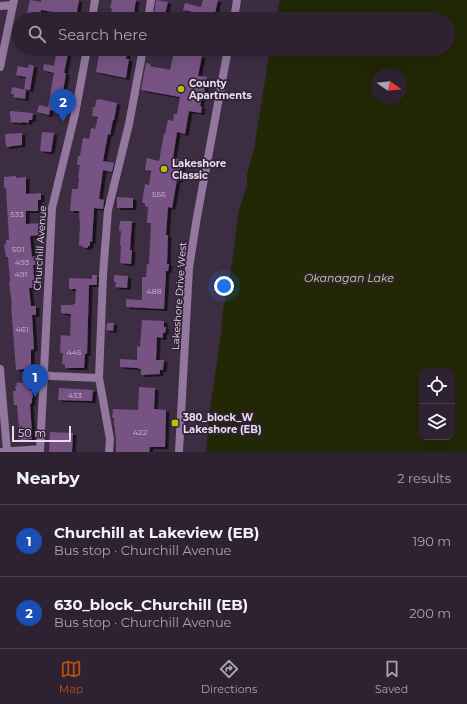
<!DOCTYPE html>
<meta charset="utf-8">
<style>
:root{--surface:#2e2232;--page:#362a3a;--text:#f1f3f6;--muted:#a7a4ac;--line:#493f4d;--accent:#b45309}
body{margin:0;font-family:Montserrat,sans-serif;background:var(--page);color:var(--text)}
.controls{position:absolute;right:12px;bottom:12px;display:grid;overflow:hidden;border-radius:8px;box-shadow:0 4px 16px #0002}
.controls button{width:36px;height:36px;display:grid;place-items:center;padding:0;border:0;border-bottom:1px solid var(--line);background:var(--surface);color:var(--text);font:20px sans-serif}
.compass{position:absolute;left:371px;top:68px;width:36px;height:36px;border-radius:50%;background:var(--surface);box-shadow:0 4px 16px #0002;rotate:104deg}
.scale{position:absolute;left:12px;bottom:10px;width:59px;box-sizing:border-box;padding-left:4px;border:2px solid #e6dcea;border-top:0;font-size:11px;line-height:14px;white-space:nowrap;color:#e6dcea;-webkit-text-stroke:3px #332339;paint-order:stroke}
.you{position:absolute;left:224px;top:286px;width:14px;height:14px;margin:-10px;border:3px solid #fff;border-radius:50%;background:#1a73e8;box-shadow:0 0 0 6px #1a73e833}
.badge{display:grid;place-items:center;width:26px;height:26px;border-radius:50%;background:var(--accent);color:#fff;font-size:13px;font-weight:700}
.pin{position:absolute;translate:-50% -33px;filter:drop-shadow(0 1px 2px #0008)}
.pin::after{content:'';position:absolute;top:21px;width:14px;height:12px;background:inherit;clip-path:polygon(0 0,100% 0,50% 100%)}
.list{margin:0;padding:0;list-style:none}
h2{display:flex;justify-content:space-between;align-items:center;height:52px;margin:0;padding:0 16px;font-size:17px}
h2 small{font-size:13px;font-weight:400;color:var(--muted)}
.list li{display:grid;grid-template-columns:26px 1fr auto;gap:12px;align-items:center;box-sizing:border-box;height:72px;padding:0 16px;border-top:1px solid var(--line)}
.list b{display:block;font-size:15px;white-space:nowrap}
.list p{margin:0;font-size:13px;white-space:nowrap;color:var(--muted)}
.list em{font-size:13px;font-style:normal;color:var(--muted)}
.icon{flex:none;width:22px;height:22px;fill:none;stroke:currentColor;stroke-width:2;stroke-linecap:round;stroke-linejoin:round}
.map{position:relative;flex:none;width:467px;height:452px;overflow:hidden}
.search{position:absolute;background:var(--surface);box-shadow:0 4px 16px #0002;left:12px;right:12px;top:12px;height:44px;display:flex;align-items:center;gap:10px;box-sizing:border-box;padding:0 14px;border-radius:22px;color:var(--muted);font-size:15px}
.sheet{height:196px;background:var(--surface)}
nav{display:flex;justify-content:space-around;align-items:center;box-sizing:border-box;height:56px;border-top:1px solid var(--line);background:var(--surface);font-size:11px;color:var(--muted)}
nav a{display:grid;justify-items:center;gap:2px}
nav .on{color:var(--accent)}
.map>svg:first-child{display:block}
.water{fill:#222705;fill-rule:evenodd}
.building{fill:#775284;filter:url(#shadow)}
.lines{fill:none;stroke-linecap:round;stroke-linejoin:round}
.minor{stroke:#93779e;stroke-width:8}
.poi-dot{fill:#afc508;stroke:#332339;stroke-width:1.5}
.labels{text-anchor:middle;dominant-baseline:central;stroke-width:3.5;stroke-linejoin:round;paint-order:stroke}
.number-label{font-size:8px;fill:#cabad0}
.poi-label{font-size:10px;font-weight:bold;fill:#e6dcea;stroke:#332339;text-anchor:start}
.street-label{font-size:10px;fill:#e6dcea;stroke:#332339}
.water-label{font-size:11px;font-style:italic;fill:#c5d77a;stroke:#332339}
</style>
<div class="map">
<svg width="467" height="452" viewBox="0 0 467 452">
<defs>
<filter id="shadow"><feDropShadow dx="3.5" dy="2" stdDeviation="0" flood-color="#0009"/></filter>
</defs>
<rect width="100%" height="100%" fill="#3d2d43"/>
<path class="water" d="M280,0H467V452H206L210,408L221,334L223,309L231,270L239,210L247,185V175L254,149L270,49H448V19H276ZM377,74H401V98H377ZM422,371H452V437H422Z"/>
<path class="building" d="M30,0L41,2V0H79L77,12L79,13L78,19H69L61,17V19H52L53,12L41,10L40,17L27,14Z
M112,0H136L134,13L125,12L123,19H110L112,9L110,8Z
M156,0L168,2L164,18L154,16Z
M203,0H218L215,13L218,14L217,19H192L193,12L183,10L185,3L201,7Z
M57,49H69L64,73H66L65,80L59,112L50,110L49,115L37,112L39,105L48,107L54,73L43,70L44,64L54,66Z
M101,49H128L126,59H129L126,78L96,72L99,54H100Z
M178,49H192L191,53L202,56L198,76L207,77L204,93H203L200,106L202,107L201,113L189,111L185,134L177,132L173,158L183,160L179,181L177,180L172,208L168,207L166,235H168L167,264H169L168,271H166L164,309L126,307V299L142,300V277H146L147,264H149L151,223H147L148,207L145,206V203H142L145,184L149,185L151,171L145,170L147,158L159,161L164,134H165L168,120L173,121L174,114H177L180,97L141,90L146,63L151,64L150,66L170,70L174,52H177Z
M29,64L34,66L30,90L24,89L26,77L16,75L18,66L28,68Z
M12,87L26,90L25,99L13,97L14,94H11Z
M98,99L117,103L114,120H113L110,135L108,134L103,161L114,163L112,172L103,170L99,199L104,200L103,209L94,208L92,242L90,241V246H88V248L82,247V246L79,245L80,225L79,211H70L72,189H78L79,178L78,177L80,165H77L78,156H80L83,138L89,139L91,128L95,129L98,117L92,116L93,107H95L96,101Z
M10,111L33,113L32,120H29V123L23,122V123L10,122L11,118L10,117Z
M42,132L54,133L51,152L40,151Z
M22,133V145L6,147L5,134Z
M16,176V178L26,177V194L41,193V200H38V211H26V224L43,223V230H42V235L30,236L32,257L35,256L36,265H33L35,287L29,288L31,306H36V315H32L34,349L31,350V368L16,370L11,305H12L9,282L10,281L8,257H6L4,245L6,244V240H9L6,187L4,188V177Z
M117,197L133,198V208H117Z
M120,221H132L130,250H132L131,264L120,263L121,245H120L121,231H119Z
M92,275H97V285H89L87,354H85L84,368H65V365L62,364L63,353H60L61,335L70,336L71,314L61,313V305H73V304H75L76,289H69V278L92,279Z
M114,275L128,276L127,288L115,287L116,282H114Z
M142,320L164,321V327H166L165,333H163V338L157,337L156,360H164L163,370H160V374L141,375V369H138V368L120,367V359L137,360V346L140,347Z
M107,323H114L113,331L106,330Z
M30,382V391H32L33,398H32V403L30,404L32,434H31L32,439L20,440L17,405H14L13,391H16L15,386H17L16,383Z
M139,387L155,388L154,409L166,410L165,447H150L149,452H116V436L115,435V427H114V418H112L113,409L138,410Z
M59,388L93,390L92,401L58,400Z
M50,432L73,433L72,452H49Z"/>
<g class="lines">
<path class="minor" d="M0,6L13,5
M92,19L95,0
M148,19L151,0
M234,19L237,0
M0,67L14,0
M0,369L7,451
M44,375L52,376L99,378L103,275L108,210L129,124L143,49
M99,378L110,439L109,452
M0,452L40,449
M40,452L52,208L75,114L87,49
M179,452L189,268L197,217L228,49"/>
</g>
<g class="poi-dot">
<circle cx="181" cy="89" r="4"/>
<circle cx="164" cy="169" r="4"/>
<rect x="171" y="419" width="8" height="8" rx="2"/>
</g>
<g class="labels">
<g class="number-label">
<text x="159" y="194">556</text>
<text x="17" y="214">533</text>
<text x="18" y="249">501</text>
<text x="22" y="262">493</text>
<text x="21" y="274">491</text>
<text x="154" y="291">488</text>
<text x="22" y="329">461</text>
<text x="74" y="352">445</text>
<text x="75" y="395">433</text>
<text x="140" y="432">422</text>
</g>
<g class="poi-label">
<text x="189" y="83">County<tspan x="189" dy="12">Apartments</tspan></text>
<text x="172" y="163">Lakeshore<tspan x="172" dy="12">Classic</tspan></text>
<text x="183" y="417">380_block_W<tspan x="183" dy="12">Lakeshore (EB)</tspan></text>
</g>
<g class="street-label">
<text transform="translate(40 248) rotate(-86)">Churchill Avenue</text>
<text transform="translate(179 296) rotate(-86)">Lakeshore Drive West</text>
</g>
<g class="water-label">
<text x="349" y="278">Okanagan Lake</text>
</g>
</g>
</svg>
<div class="controls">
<button><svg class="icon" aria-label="locate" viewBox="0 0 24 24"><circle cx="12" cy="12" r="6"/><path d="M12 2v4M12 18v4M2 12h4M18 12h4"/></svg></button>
<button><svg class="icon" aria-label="layers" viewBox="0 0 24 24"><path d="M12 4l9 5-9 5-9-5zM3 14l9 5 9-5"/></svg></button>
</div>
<svg class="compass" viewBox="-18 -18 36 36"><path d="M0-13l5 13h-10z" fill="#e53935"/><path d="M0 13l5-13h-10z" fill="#a7a4ac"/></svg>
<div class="scale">50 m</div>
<div class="you"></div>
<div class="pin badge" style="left:35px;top:397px;background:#1a4fb4">1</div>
<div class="pin badge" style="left:63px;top:122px;background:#1a4fb4">2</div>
<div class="search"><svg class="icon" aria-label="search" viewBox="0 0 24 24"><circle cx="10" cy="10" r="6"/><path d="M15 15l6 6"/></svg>Search here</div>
</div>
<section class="sheet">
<h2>Nearby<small>2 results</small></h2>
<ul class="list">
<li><span class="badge" style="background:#1a4fb4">1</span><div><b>Churchill at Lakeview (EB)</b><p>Bus stop · Churchill Avenue</p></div><em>190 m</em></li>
<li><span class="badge" style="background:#1a4fb4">2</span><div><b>630_block_Churchill (EB)</b><p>Bus stop · Churchill Avenue</p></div><em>200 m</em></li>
</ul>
</section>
<nav>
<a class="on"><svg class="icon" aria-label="map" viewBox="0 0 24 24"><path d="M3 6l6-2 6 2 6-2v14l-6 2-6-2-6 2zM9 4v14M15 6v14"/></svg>Map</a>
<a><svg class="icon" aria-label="directions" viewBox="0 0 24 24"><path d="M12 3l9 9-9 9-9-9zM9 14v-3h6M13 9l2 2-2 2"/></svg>Directions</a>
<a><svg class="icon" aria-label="saved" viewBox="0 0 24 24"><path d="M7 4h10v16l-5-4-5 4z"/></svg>Saved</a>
</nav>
